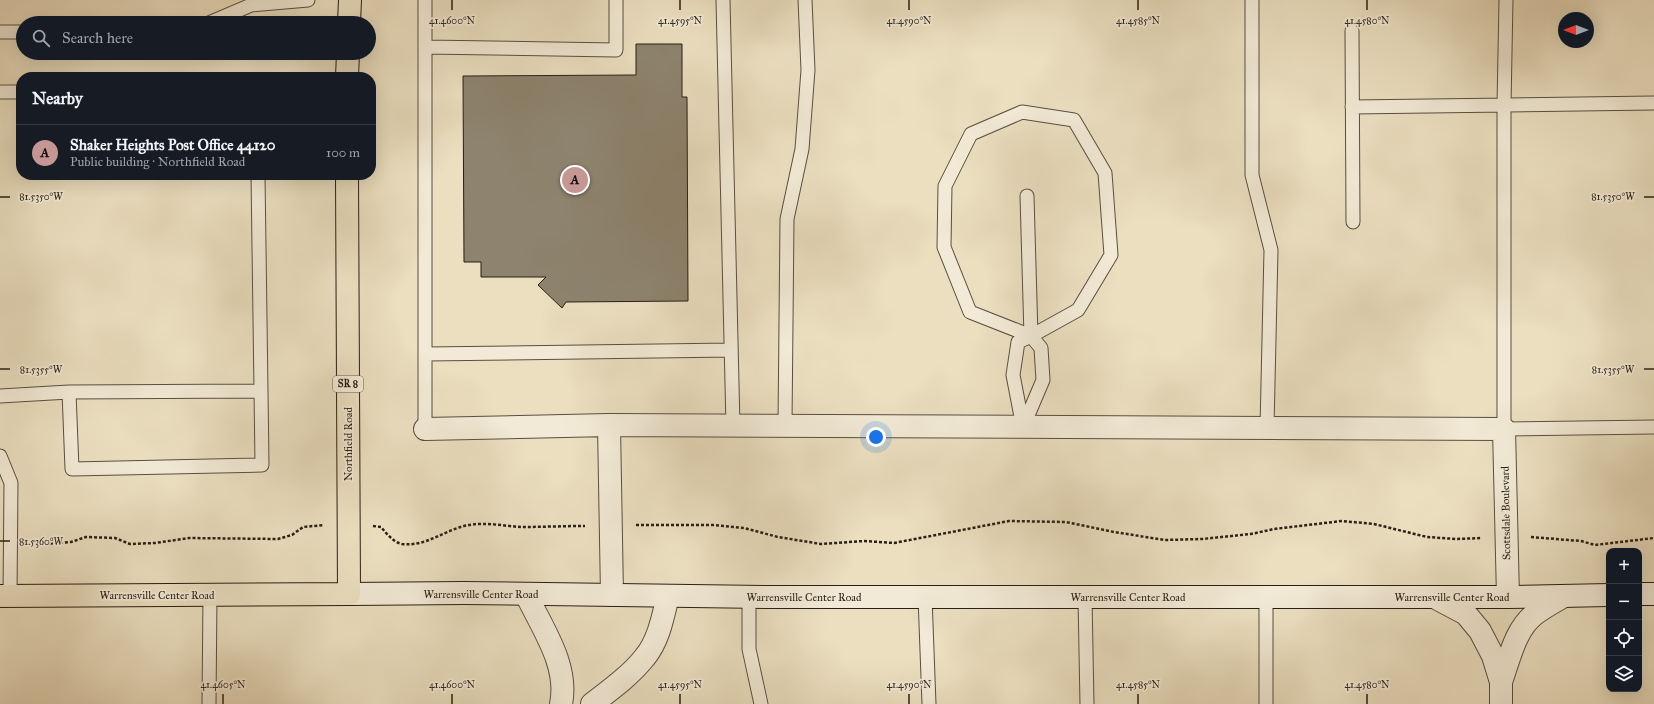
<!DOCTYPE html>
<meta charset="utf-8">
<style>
:root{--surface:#171b24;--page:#242831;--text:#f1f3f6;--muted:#9ea1a6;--line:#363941;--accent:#c59692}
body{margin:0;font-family:"IM FELL Great Primer",serif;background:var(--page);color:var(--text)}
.controls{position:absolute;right:12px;bottom:12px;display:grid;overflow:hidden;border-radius:8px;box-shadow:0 4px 16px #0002}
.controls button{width:36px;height:36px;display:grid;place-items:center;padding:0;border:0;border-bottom:1px solid var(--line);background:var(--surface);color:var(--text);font:20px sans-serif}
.compass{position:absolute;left:1558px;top:12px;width:36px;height:36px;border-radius:50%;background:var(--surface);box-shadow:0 4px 16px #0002;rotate:270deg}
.you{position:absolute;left:876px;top:437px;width:14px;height:14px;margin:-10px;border:3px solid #fff;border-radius:50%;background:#1a73e8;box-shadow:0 0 0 6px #1a73e833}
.badge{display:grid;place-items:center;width:26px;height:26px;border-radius:50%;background:var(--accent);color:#111;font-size:13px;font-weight:700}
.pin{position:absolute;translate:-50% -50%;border:2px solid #fff;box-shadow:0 1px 4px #0006}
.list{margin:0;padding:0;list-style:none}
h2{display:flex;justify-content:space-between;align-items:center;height:52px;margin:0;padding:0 16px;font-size:17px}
h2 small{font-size:13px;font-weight:400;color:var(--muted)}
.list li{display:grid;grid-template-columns:26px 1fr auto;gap:12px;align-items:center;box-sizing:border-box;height:56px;padding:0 16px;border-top:1px solid var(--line)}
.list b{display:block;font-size:15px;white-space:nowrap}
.list p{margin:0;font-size:13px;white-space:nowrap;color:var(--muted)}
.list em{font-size:13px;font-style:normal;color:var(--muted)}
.icon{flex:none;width:22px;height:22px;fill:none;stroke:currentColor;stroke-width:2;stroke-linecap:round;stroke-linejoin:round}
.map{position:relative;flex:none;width:1654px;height:704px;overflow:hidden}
.search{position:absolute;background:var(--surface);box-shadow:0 4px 16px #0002;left:16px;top:16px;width:360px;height:44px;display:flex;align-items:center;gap:10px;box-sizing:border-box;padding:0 14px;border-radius:22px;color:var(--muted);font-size:15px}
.panel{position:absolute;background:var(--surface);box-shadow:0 4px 16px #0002;left:16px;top:72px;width:360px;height:108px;border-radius:16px}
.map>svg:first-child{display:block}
.building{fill:#8d836e;stroke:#281f15}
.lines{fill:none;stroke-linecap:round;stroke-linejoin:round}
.lane-casing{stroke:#594f40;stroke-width:15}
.street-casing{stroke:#594f40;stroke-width:24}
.secondary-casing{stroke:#281f15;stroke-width:24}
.primary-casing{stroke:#281f15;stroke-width:24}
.path{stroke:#281f15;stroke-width:2.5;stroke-dasharray:3 2;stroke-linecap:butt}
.lane{stroke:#f2ead6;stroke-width:13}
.street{stroke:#f2ead6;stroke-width:22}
.secondary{stroke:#f2ead6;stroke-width:22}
.primary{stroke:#ebdfc0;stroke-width:22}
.ticks{fill:none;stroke:#281f15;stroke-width:1.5}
.labels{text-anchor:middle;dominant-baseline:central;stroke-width:3.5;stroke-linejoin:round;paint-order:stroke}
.shield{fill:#f2ead6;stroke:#655c4f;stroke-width:1}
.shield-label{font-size:10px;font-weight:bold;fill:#281f15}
.street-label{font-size:11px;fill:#281f15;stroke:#f2ead6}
.ticks-label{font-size:10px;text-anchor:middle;fill:#281f15;stroke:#f2ead6;stroke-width:3.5;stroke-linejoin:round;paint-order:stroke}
</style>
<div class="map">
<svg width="1654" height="704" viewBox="0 0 1654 704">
<rect width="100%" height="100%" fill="#ebdfc0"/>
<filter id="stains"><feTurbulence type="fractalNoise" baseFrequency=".005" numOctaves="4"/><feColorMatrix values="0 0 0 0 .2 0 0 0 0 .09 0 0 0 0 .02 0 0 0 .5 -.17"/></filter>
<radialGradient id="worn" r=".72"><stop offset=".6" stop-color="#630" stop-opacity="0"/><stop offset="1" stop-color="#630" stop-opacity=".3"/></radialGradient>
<path class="building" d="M636,44H682V97H687L688,301L566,302L562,308L538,285L546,277H481V262H464L463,76L636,75Z"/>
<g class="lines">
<g class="lane-casing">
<path id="lane" d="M723,0L733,426
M1252,0V175L1271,250L1267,428
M1506,0L1504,105V429L1654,427
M209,23L251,5L308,0
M1352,31L1353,222
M0,32H23
M425,47L616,50V0
M0,92H21
M1352,107L1654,103
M1022,112L1074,120L1105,173L1111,255L1078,310L1031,336L970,312L944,247L945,186L971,134Z
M1027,196L1031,336
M1031,336L1041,348L1043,380L1023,427L1013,375L1018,342Z
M425,354L731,350
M69,392L72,469L262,465L261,391
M0,396L69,392L261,391L258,175
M785,426L787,219L802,149L808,70L805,0
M425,429V0
M0,456L11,483L10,596
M749,597V649L761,704
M925,597L929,704
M1085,597L1087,704
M1266,597V704
M209,704L210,595"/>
</g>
<g class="street-casing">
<path id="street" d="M609,425L612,595
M425,429L609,425L1504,429L1508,597
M526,594C542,628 569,665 561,704
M1434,597L1466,614L1480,631L1493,656L1501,682V704
M1501,682C1509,660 1515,629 1535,614C1544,607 1554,602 1564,596
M592,704C610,690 631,675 645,657C659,640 663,616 668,596"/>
</g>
<g class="secondary-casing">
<path id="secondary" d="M349,594L464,593L768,597H1508L1609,595
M1639,594H1654"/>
</g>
<g class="primary-casing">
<path id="primary" d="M349,23L350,0
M347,77L348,53
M0,596L349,594L347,175"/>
</g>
<path class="path" d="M636,525H714L744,528L778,537L821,544L864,541L894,543L1009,521L1066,522L1114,532L1165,540L1202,539L1251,534L1274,529L1342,521L1374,524L1427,537L1456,539L1482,538
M373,526L381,527C387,534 393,542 402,544C427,547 445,529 469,525C485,522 504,526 521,527C542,527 564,526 585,526
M1531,537L1581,541L1595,545L1654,538
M30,545L71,542L86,537L115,538L130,544L155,543L189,538L278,539L292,535L303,527L324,525"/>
<use href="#lane" class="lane"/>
<use href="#street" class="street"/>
<use href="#secondary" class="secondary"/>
<use href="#primary" class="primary"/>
</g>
<path class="ticks" d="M452,0V10M680,0V10M909,0V10M1138,0V10M1367,0V10M0,197H10M1644,197H1654M0,369H10M1644,369H1654M0,541H10M223,694V704M452,694V704M680,694V704M909,694V704M1138,694V704M1367,694V704"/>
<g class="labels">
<rect class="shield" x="333" y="376" width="30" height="16" rx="3"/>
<g class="shield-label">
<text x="348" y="384">SR 8</text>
</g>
<g class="street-label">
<text transform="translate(348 444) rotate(-90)">Northfield Road</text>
<text transform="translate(1506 513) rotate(-91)">Scottsdale Boulevard</text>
<text x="481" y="594">Warrensville Center Road</text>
<text x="157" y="595">Warrensville Center Road</text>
<text x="804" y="597">Warrensville Center Road</text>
<text x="1128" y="597">Warrensville Center Road</text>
<text x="1452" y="597">Warrensville Center Road</text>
</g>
</g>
<g class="ticks-label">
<text x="452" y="24">41.4600°N</text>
<text x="680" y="24">41.4595°N</text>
<text x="909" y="24">41.4590°N</text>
<text x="1138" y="24">41.4585°N</text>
<text x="1367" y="24">41.4580°N</text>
<text x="1613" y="200">81.5350°W</text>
<text x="41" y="200">81.5350°W</text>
<text x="1613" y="373">81.5355°W</text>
<text x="41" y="373">81.5355°W</text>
<text x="41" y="545">81.5360°W</text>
<text x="223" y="688">41.4605°N</text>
<text x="452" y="688">41.4600°N</text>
<text x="680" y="688">41.4595°N</text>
<text x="909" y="688">41.4590°N</text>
<text x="1138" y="688">41.4585°N</text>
<text x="1367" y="688">41.4580°N</text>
</g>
<rect width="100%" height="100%" filter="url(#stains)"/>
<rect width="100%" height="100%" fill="url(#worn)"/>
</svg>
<div class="controls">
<button>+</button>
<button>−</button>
<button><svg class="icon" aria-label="locate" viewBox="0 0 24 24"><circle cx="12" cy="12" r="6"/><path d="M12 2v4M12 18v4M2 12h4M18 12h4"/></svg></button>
<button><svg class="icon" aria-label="layers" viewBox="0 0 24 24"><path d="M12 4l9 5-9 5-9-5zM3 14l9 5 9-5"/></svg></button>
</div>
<svg class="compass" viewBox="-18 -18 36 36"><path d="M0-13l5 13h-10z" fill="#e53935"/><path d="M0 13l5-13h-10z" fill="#9ea1a6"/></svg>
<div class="you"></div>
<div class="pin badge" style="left:575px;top:180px">A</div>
<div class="search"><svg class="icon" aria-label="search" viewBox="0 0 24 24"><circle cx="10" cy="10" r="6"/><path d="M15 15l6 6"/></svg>Search here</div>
<section class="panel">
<h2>Nearby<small></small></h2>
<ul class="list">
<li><span class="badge">A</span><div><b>Shaker Heights Post Office 44120</b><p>Public building · Northfield Road</p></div><em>100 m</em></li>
</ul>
</section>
</div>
